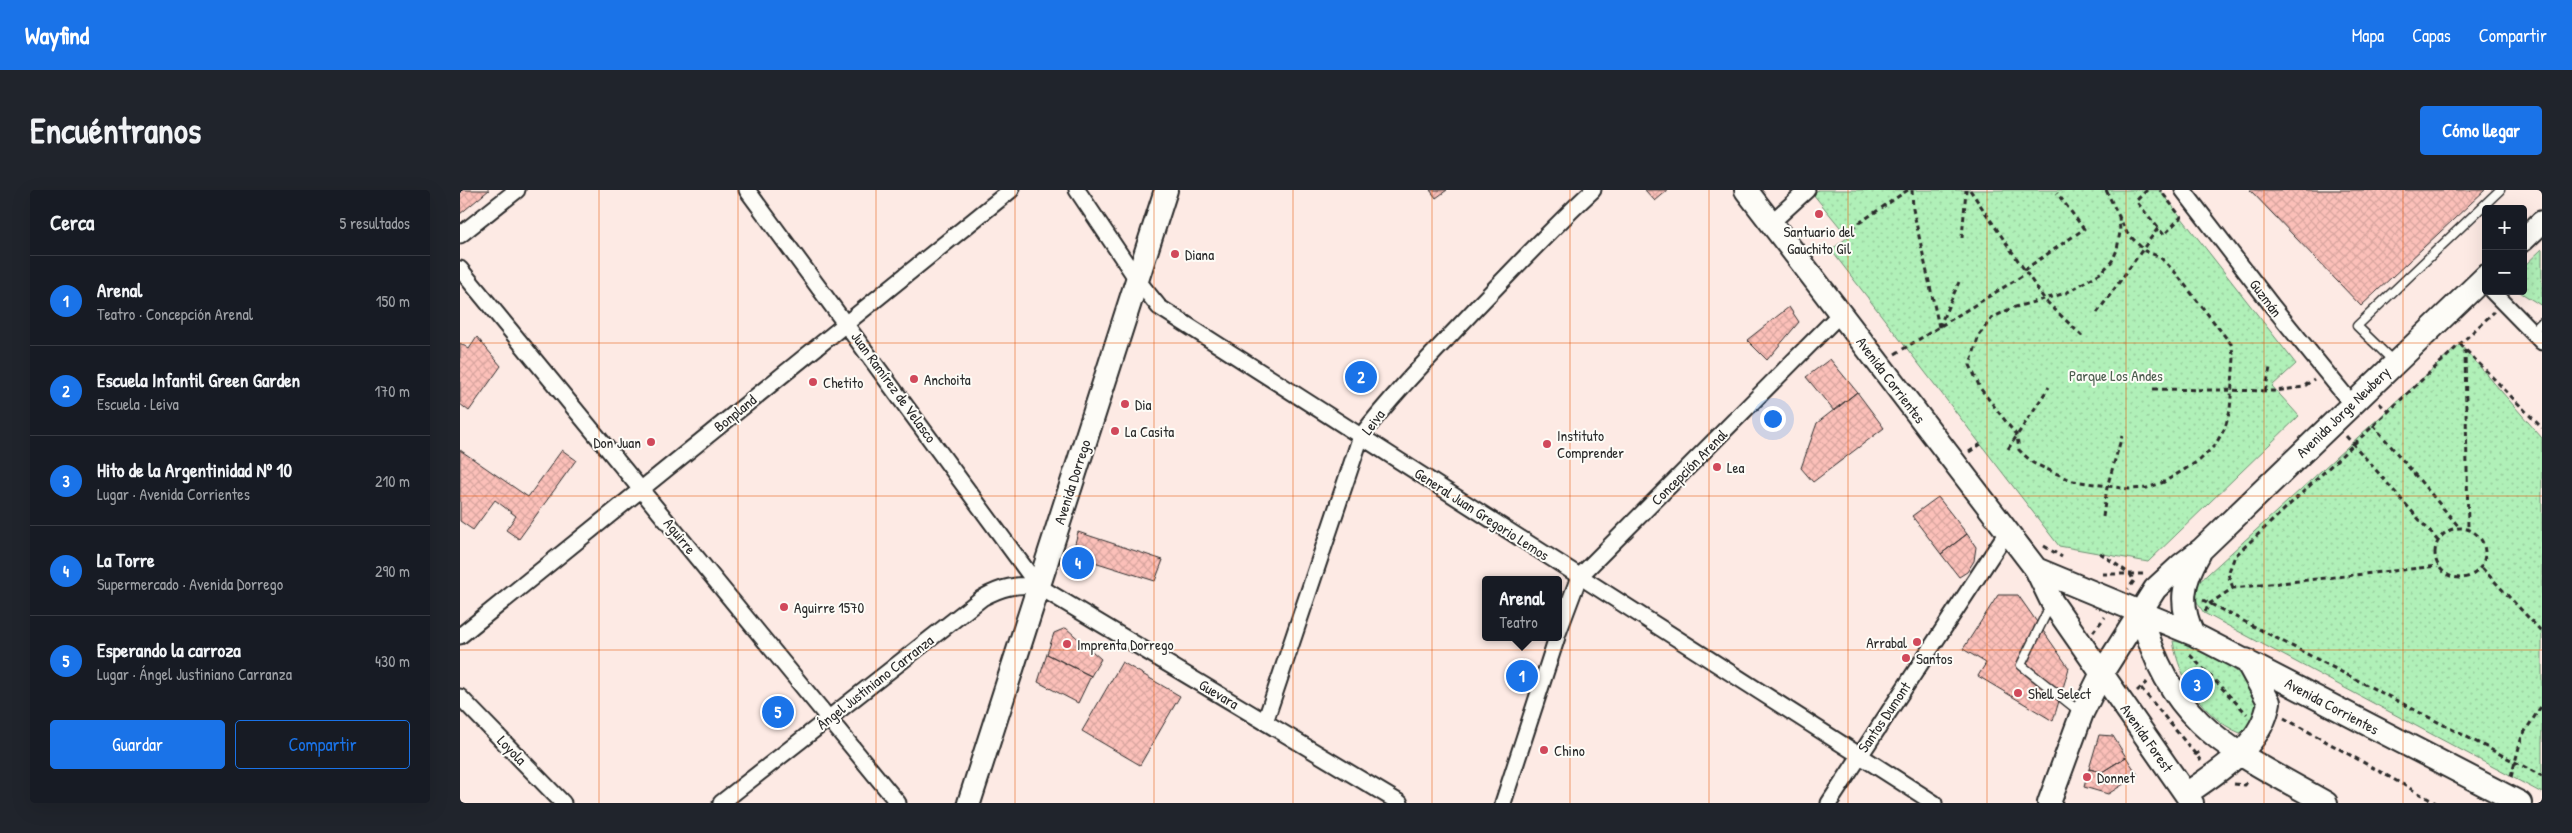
<!DOCTYPE html>
<html lang="es">
<meta charset="utf-8">
<style>
:root{--surface:#171b24;--page:#20242c;--text:#f1f3f6;--muted:#9ea1a6;--line:#363941;--accent:#1a73e8}
body{margin:0;font-family:"Patrick Hand",sans-serif;background:var(--page);color:var(--text)}
.controls{position:absolute;right:15px;top:15px;display:grid;overflow:hidden;border-radius:5px;box-shadow:0 5px 20px #0002}
.controls button{width:45px;height:45px;display:grid;place-items:center;padding:0;border:0;border-bottom:1px solid var(--line);background:var(--surface);color:var(--text);font:25px sans-serif}
.you{position:absolute;left:1312px;top:228px;width:18px;height:18px;margin:-12px;border:4px solid #fff;border-radius:50%;background:#1a73e8;box-shadow:0 0 0 8px #1a73e833}
.badge{display:grid;place-items:center;width:32px;height:32px;border-radius:50%;background:var(--accent);color:#fff;font-size:16px;font-weight:700}
.pin{position:absolute;translate:-50% -50%;border:2px solid #fff;box-shadow:0 1px 5px #0006}
.popup{position:absolute;left:1022px;top:386px;width:80px;height:65px;box-sizing:border-box;display:grid;place-content:center;border-radius:5px;background:var(--surface);filter:drop-shadow(0 1px 4px #0005);font-size:16px;white-space:nowrap;color:var(--muted)}
.popup b{font-size:19px;color:var(--text)}
.popup::after{content:'';position:absolute;left:50%;top:100%;margin-left:-10px;border:10px solid transparent;border-top-color:var(--surface)}
.list{margin:0;padding:0;list-style:none}
h2{display:flex;justify-content:space-between;align-items:center;height:65px;margin:0;padding:0 20px;font-size:21px}
h2 small{font-size:16px;font-weight:400;color:var(--muted)}
.list li{display:grid;grid-template-columns:32px 1fr auto;gap:15px;align-items:center;box-sizing:border-box;height:90px;padding:0 20px;border-top:1px solid var(--line)}
.list b{display:block;font-size:19px;white-space:nowrap}
.list p{margin:0;font-size:16px;white-space:nowrap;color:var(--muted)}
.list em{font-size:16px;font-style:normal;color:var(--muted)}
.actions{display:flex;gap:10px;padding:15px 20px}
.actions a{flex:1;padding:11px 0;border:1px solid var(--accent);border-radius:5px;text-align:center;font-size:18px;color:var(--accent)}
.actions .main{background:var(--accent);color:#fff}
.map{position:relative;flex:none;width:2082px;height:613px;overflow:hidden;border-radius:5px}
header{display:flex;align-items:center;gap:30px;box-sizing:border-box;height:70px;padding:0 25px;background:var(--accent);color:#fff}
header strong{font-size:24px}
nav{display:flex;gap:28px;margin-inline-start:auto;font-size:18px}
.intro{display:flex;align-items:center;justify-content:space-between;box-sizing:border-box;height:120px;padding:0 30px}
h1{margin:0;font-size:35px}
.button{padding:12px 22px;border-radius:5px;background:var(--accent);color:#fff;font-size:18px;font-weight:700}
main{display:flex;gap:30px;padding:0 30px}
aside{flex:1;background:var(--surface);border-radius:5px;box-shadow:0 5px 20px #0002}
.map>svg:first-child{display:block}
.park{fill:url(#park-dots);stroke:#6e8e72}
.building{fill:url(#building-cross-hatch);stroke:#2b2b2b}
.lines{fill:none;stroke-linecap:round;stroke-linejoin:round}
.service-casing{stroke:#2b2b2b;stroke-width:11}
.minor-casing{stroke:#2b2b2b;stroke-width:19}
.secondary-casing{stroke:#2b2b2b;stroke-width:26}
.path{stroke:#2b2b2b;stroke-width:3;stroke-dasharray:5 4;stroke-linecap:butt}
.service{stroke:#fdfcf7;stroke-width:8}
.minor{stroke:#fdfcf7;stroke-width:15}
.secondary{stroke:#fdfcf7;stroke-width:22}
.grid{fill:none;stroke:#e8590c;stroke-width:1;stroke-opacity:0.55}
.poi-dot{fill:#d1495b;stroke:#fdfcf7;stroke-width:2}
.labels{text-anchor:middle;dominant-baseline:central;stroke-width:4;stroke-linejoin:round;paint-order:stroke}
.poi-label{font-size:15px;fill:#2b2b2b;stroke:#fdfcf7;text-anchor:start}
.street-label{font-size:15px;fill:#2b2b2b;stroke:#fdfcf7}
.park-label{font-size:15px;fill:#4c5c4e;stroke:#fdfcf7}
</style>
<header>
<strong>Wayfind</strong>
<nav><a>Mapa</a><a>Capas</a><a>Compartir</a></nav>
</header>
<div class="intro"><h1>Encuéntranos</h1><a class="button">Cómo llegar</a></div>
<main>
<aside>
<h2>Cerca<small>5 resultados</small></h2>
<ul class="list">
<li><span class="badge">1</span><div><b>Arenal</b><p>Teatro · Concepción Arenal</p></div><em>150 m</em></li>
<li><span class="badge">2</span><div><b>Escuela Infantil Green Garden</b><p>Escuela · Leiva</p></div><em>170 m</em></li>
<li><span class="badge">3</span><div><b>Hito de la Argentinidad Nº 10</b><p>Lugar · Avenida Corrientes</p></div><em>210 m</em></li>
<li><span class="badge">4</span><div><b>La Torre</b><p>Supermercado · Avenida Dorrego</p></div><em>290 m</em></li>
<li><span class="badge">5</span><div><b>Esperando la carroza</b><p>Lugar · Ángel Justiniano Carranza</p></div><em>430 m</em></li>
</ul>
<div class="actions"><a class="main">Guardar</a><a>Compartir</a></div>
</aside>
<div class="map">
<svg width="2082" height="613" viewBox="0 0 2082 613">
<defs>
<pattern id="park-dots" width="8" height="8" patternUnits="userSpaceOnUse" patternTransform="scale(1.25)"><rect width="8" height="8" fill="#b0f0b8"/><path d="M2 2h.1M6 6h.1" fill="none" stroke="#98ce9e" stroke-width="1.8" stroke-linecap="round"/></pattern>
<pattern id="building-cross-hatch" width="8" height="8" patternUnits="userSpaceOnUse" patternTransform="scale(1.25)"><rect width="8" height="8" fill="#fcc0b9"/><path d="M0 0l8 8M0 8l8-8" fill="none" stroke="#d8a59f"/></pattern>
</defs>
<rect width="100%" height="100%" fill="#fdeae4"/>
<filter id="ink" filterUnits="userSpaceOnUse"><feTurbulence type="fractalNoise" baseFrequency=".02" numOctaves="2"/><feDisplacementMap in="SourceGraphic" scale="10" xChannelSelector="R" yChannelSelector="G"/><feConvolveMatrix kernelMatrix="1 2 1 2 8 2 1 2 1" color-interpolation-filters="sRGB"/></filter>
<g filter="url(#ink)">
<path class="park" d="M1358,0H1700L1836,174L1812,196L1839,226L1688,372L1599,356L1371,60L1388,47L1353,4Z
M2082,59V116L2058,101H2063V77Z
M2000,154L2082,248V603L1744,423C1737,412 1731,406 1737,394Z
M1713,451C1731,452 1776,477 1788,492C1792,499 1795,507 1799,513L1788,538L1780,543C1744,528 1719,489 1713,451Z"/>
<path class="building" d="M0,0H29L0,24Z
M970,0H987L976,8Z
M1185,0H1208L1195,11Z
M1790,0H2025L1901,116Z
M1329,117L1339,132L1307,170L1287,150Z
M17,147L41,176L9,221L0,214V153L9,159Z
M1370,169L1397,202L1374,221L1346,187Z
M1397,202L1424,238L1353,292L1341,278L1357,233Z
M0,260L68,307L102,260L116,270L59,349L46,340L56,326L35,310L13,340L0,331Z
M1478,307L1507,344L1481,364L1452,326Z
M618,342L703,370L695,391L612,365Z
M1507,344L1516,357L1514,371L1507,382L1499,387L1481,364Z
M612,365L627,369L624,381L609,376Z
M1538,405H1558L1609,478L1593,531L1518,486L1526,473L1503,459Z
M606,438L641,469L631,486L587,464L594,443Z
M587,464L631,486L618,513L578,492Z
M662,472L720,506L680,575L622,541Z
M1639,545L1653,546L1666,567L1642,582L1629,579Z
M1666,567L1678,585L1648,604L1624,597L1629,579L1642,582Z"/>
<g class="lines">
<g class="service-casing">
<path id="service" d="M2072,142L2082,132
M1933,171L1897,136L2040,0
M1590,416L1561,475L1620,522"/>
</g>
<g class="minor-casing">
<path id="minor" d="M287,0L578,396L940,613
M617,0L678,91L699,117L1474,613
M1723,0L1813,117L1892,214
M1311,33L1347,0
M0,45L57,0
M0,79L438,613
M2032,101L2082,152
M1098,443L1119,387L1380,124
M0,446L551,0
M0,507L103,613
M805,532L901,246C937,199 978,159 1018,116C1056,77 1093,37 1133,0
M261,613L522,408C542,397 556,394 578,396
M1043,613L1097,447
M1369,613L1547,342"/>
</g>
<g class="secondary-casing">
<path id="secondary" d="M1286,0L1576,379L1592,412L1732,613
M2063,50L2082,32
M1576,379L1733,444L2060,613
M1681,423C1710,537 1772,560 1866,613
M1733,444C1719,415 1722,392 1739,364
M1726,604C1760,580 1802,556 1809,512L1786,470
M509,613L706,0
M1589,613L1622,523L1642,483L1695,399L1721,375L1742,359L2026,86"/>
</g>
<path class="path" d="M1452,0L1453,19L1479,137
M1510,0L1585,110L1622,146
M1646,0L1667,43L1685,61L1700,67L1714,81L1771,154L1774,168L1770,220L1765,238L1755,255L1740,270L1704,292L1687,298L1669,299L1613,291L1573,273L1559,260L1557,246L1520,198L1510,175L1519,145L1532,128L1552,118L1606,103L1642,82L1652,71L1657,60L1660,42L1659,25
M1687,0L1676,11L1704,45L1721,27L1700,0
M1384,43L1448,0
M1502,48L1506,0
M1564,80L1624,39L1597,3
M1637,123L1698,38
M1479,137L1499,92
M2000,154L2082,238
M2005,160L2008,338
M1435,164L1567,83
M1693,199L1816,201L1843,197L1854,189
M1805,201L1810,178
M1919,213L1928,221
M1913,235L1999,337
M1886,246L1978,351
M1548,259L1589,197
M1509,262L1521,254
M1643,327L1647,297L1662,246
M1975 363a25 25 0 1 1 50 0a25 25 0 1 1-50 0Z
M1584,356L1602,367
M1640,363L1670,384L1674,391L1668,399
M2022,378L2082,442
M1642,384H1685
M1773,398L1768,384L1775,366L2034,122
M1743,410L2082,586
M1745,422L1749,414L1773,398L1978,376
M1633,442L1645,427
M1730,465L1787,524
M1681,498L1741,571
M1677,501L1687,492
M1824,528L1976,613
M1735,565L1742,560
M2051,587L2062,546L2082,515
M1774,594L1785,595L1788,591"/>
<use href="#service" class="service"/>
<use href="#minor" class="minor"/>
<use href="#secondary" class="secondary"/>
</g>
</g>
<path class="grid" d="M139,0V613M278,0V613M416,0V613M555,0V613M694,0V613M833,0V613M972,0V613M1110,0V613M1249,0V613M1388,0V613M1527,0V613M1666,0V613M1804,0V613M1943,0V613M0,153H2082M0,306H2082M0,460H2082"/>
<g class="poi-dot">
<circle cx="1359" cy="24" r="5"/>
<circle cx="715" cy="64" r="5"/>
<circle cx="454" cy="189" r="5"/>
<circle cx="353" cy="192" r="5"/>
<circle cx="665" cy="214" r="5"/>
<circle cx="655" cy="241" r="5"/>
<circle cx="191" cy="252" r="5"/>
<circle cx="1087" cy="254" r="5"/>
<circle cx="1257" cy="277" r="5"/>
<circle cx="324" cy="417" r="5"/>
<circle cx="1457" cy="452" r="5"/>
<circle cx="607" cy="454" r="5"/>
<circle cx="1446" cy="468" r="5"/>
<circle cx="1558" cy="503" r="5"/>
<circle cx="1084" cy="560" r="5"/>
<circle cx="1627" cy="587" r="5"/>
</g>
<g class="labels">
<g class="poi-label">
<text x="1359" y="41" text-anchor="middle">Santuario del<tspan x="1359" dy="17">Gauchito Gil</tspan></text>
<text x="725" y="64">Diana</text>
<text x="464" y="189">Anchoita</text>
<text x="363" y="192">Chetito</text>
<text x="675" y="214">Dia</text>
<text x="665" y="241">La Casita</text>
<text x="1097" y="245">Instituto<tspan x="1097" dy="17">Comprender</tspan></text>
<text x="181" y="252" text-anchor="end">Don Juan</text>
<text x="1267" y="277">Lea</text>
<text x="334" y="417">Aguirre 1570</text>
<text x="1447" y="452" text-anchor="end">Arrabal</text>
<text x="617" y="454">Imprenta Dorrego</text>
<text x="1456" y="468">Santos</text>
<text x="1568" y="503">Shell Select</text>
<text x="1094" y="560">Chino</text>
<text x="1637" y="587">Donnet</text>
</g>
<g class="street-label">
<text transform="translate(1806 108) rotate(53)">Guzmán</text>
<text transform="translate(1431 190) rotate(53)">Avenida Corrientes</text>
<text transform="translate(434 197) rotate(54)">Juan Ramírez de Velasco</text>
<text transform="translate(1883 222) rotate(-44)">Avenida Jorge Newbery</text>
<text transform="translate(275 223) rotate(-39)">Bonpland</text>
<text transform="translate(913 232) rotate(-53)">Leiva</text>
<text transform="translate(1229 277) rotate(-45)">Concepción Arenal</text>
<text transform="translate(612 292) rotate(-72)">Avenida Dorrego</text>
<text transform="translate(1022 324) rotate(33)">General Juan Gregorio Lemos</text>
<text transform="translate(220 346) rotate(51)">Aguirre</text>
<text transform="translate(415 492) rotate(-38)">Ángel Justiniano Carranza</text>
<text transform="translate(759 504) rotate(31)">Guevara</text>
<text transform="translate(1872 516) rotate(28)">Avenida Corrientes</text>
<text transform="translate(1424 527) rotate(-56)">Santos Dumont</text>
<text transform="translate(1687 548) rotate(55)">Avenida Forest</text>
<text transform="translate(52 560) rotate(46)">Loyola</text>
</g>
<g class="park-label">
<text x="1656" y="185">Parque Los Andes</text>
</g>
</g>
</svg>
<div class="controls">
<button>+</button>
<button>−</button>
</div>
<div class="you"></div>
<div class="pin badge" style="left:1062px;top:486px">1</div>
<div class="popup"><b>Arenal</b>Teatro</div>
<div class="pin badge" style="left:901px;top:187px">2</div>
<div class="pin badge" style="left:1737px;top:495px">3</div>
<div class="pin badge" style="left:618px;top:373px">4</div>
<div class="pin badge" style="left:318px;top:522px">5</div>
</div>
</main>
